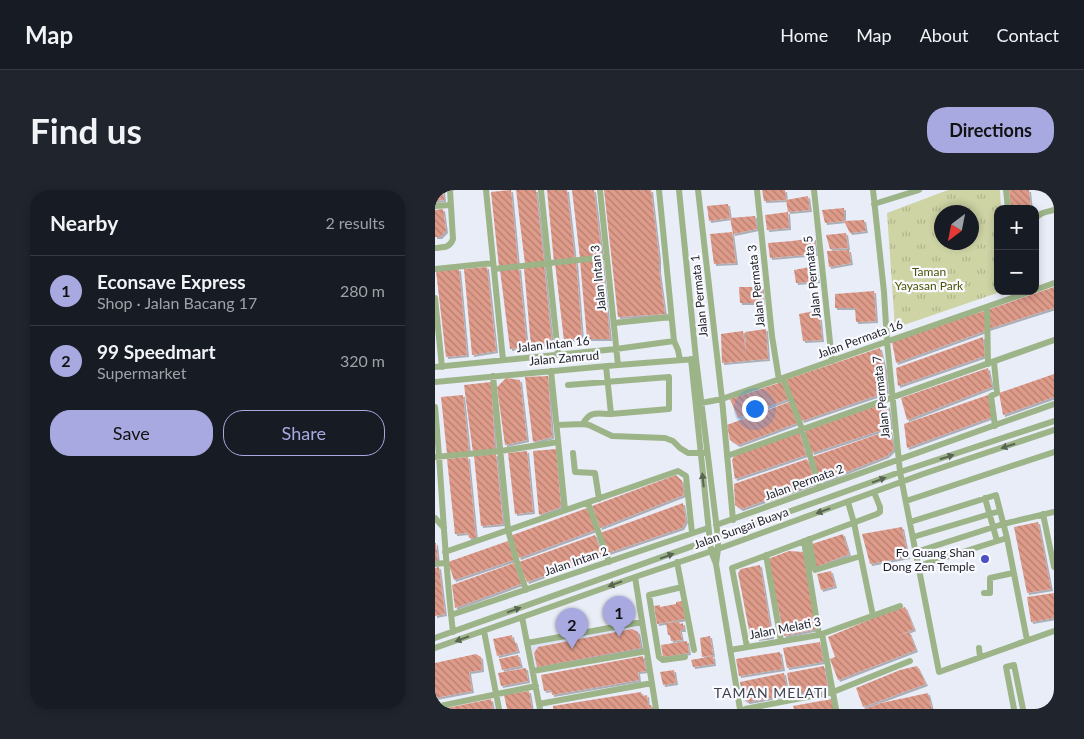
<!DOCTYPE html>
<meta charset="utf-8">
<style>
:root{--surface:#171b24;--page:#20242c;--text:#f1f3f6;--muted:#9ea1a6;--line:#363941;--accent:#a7a9e0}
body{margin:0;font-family:Lato,sans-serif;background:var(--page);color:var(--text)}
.controls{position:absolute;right:15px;top:15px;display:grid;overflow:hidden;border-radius:10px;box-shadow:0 2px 8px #0003}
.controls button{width:45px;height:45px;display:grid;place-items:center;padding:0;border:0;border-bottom:1px solid var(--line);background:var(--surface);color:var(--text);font:25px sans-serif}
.compass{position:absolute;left:499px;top:15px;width:45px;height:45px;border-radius:50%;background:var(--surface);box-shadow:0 2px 8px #0003;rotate:212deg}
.you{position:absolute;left:319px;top:218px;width:18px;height:18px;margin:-12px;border:4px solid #fff;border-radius:50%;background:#1a73e8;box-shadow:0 0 0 8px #1a73e833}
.badge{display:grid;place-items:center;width:32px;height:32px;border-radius:50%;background:var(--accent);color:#111;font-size:16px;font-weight:700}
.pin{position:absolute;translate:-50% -41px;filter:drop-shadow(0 1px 2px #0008)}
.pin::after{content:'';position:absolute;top:26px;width:18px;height:15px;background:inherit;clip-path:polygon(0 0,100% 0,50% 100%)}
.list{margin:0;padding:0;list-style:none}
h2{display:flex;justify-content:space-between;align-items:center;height:65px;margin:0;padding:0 20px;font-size:21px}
h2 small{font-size:16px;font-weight:400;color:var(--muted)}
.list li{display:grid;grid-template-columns:32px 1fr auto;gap:15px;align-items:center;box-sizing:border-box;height:70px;padding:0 20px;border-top:1px solid var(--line)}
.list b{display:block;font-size:19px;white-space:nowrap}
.list p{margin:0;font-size:16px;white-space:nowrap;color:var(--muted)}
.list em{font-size:16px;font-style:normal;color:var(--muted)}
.actions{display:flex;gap:10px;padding:15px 20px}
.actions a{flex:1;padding:11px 0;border:1px solid var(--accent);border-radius:20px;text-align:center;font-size:18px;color:var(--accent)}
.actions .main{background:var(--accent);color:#111}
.map{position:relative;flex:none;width:619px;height:519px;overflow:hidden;border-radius:20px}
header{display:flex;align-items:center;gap:30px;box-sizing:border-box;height:70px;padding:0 25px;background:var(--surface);border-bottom:1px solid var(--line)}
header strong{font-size:24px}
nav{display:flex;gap:28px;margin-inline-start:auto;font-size:18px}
.intro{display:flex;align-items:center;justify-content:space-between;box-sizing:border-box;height:120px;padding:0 30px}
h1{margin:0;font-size:35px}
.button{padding:12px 22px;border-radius:20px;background:var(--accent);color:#111;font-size:18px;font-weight:700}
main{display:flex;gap:30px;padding:0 30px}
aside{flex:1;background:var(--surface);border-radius:20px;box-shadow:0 2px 8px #0003}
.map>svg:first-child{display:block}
.built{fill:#dde3f5}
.park{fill:url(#park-tufts);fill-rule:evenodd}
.building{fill:url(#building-back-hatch);filter:url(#shadow)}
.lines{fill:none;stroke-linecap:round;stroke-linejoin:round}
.minor{stroke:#9db488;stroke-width:6}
.oneway{fill:#596453}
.poi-dot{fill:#4c4ec5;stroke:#f9faff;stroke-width:2}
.labels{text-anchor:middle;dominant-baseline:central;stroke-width:4.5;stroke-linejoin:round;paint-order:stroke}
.park-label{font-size:12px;fill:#505405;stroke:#f9faff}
.street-label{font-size:12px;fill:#222327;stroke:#f9faff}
.poi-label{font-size:12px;fill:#222327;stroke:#f9faff;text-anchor:end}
.neighbourhood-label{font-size:14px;letter-spacing:1px;fill:#40434c;stroke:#f9faff}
</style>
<header>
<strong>Map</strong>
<nav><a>Home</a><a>Map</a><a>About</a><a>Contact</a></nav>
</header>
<div class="intro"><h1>Find us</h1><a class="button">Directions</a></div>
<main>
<aside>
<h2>Nearby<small>2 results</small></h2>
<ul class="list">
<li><span class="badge">1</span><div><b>Econsave Express</b><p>Shop · Jalan Bacang 17</p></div><em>280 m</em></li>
<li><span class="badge">2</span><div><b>99 Speedmart</b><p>Supermarket</p></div><em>320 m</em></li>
</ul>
<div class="actions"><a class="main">Save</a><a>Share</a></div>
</aside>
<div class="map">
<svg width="619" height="519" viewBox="0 0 619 519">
<defs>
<pattern id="park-tufts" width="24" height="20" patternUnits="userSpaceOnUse" patternTransform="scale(1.25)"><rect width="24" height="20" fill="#ced4a4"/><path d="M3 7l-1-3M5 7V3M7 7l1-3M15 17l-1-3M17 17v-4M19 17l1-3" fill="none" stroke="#b1b68d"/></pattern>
<pattern id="building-back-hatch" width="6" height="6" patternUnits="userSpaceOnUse" patternTransform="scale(1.25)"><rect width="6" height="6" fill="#df9b89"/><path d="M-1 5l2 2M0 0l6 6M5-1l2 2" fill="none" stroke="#b47e70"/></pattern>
<filter id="shadow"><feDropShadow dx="2" dy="2" stdDeviation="0" flood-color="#0004"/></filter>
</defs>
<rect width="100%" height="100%" fill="#e9edf8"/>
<path class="built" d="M205,435L209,460L100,478L95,455Z"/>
<path class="park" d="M513,0H565L566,19H563V101H568L460,138L452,23ZM507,22H536V52H507Z"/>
<path class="building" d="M0,0H8L9,10L0,11Z
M76,0L83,75L64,77L56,2Z
M81,0H101L109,71L90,74Z
M112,0H132L140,70L119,72Z
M137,0H159L167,66L145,68Z
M169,0H216L224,68V81L230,124L183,127Z
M327,0H350L351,10L329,11Z
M574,0H594L596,19H576Z
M373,6L375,20L353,22L354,38L332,40L330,25L353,22L351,10Z
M293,14L295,28L274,31L272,16Z
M409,18V31L390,33L387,20Z
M8,19L11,41L5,47H0V20Z
M320,26L322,39L298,44L295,28Z
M429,30L431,41L415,43L409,31Z
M297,42L301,73L279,74L275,44Z
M411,43L413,58L395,59L391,45Z
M379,48L381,64L335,68L333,53L357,51Z
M414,60L416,73L394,77L392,61Z
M167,69L175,149H152L145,71Z
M141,71L147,148L129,151L120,73Z
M109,75L117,154L96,156L89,78Z
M380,76L383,91L361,93L359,80Z
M52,77L61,161L37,165L29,79Z
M84,78L92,157L75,159L65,80Z
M24,79L32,165L11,167L1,81Z
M304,97H327L328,113H305Z
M619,97V118L553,139L555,119Z
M439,101L441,131L421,132L420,118H400V104Z
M384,120L387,150L368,151L364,124Z
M550,121V141L461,173L457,152L507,133Z
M331,139L333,169L287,173L286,144L308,141L311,164L310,142Z
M548,147L550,166L463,196L461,178Z
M445,158L450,179L452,202L367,231L358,211L350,190Z
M553,178L557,197L472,230L466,208Z
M619,184V207L568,225L564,203Z
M113,186L117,247L98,252L90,187Z
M71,188L85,190L92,250L70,255L62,197Z
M56,192L60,259L38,263L29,195Z
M347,192L353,209L303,228L295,209Z
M28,205L34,262L12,264L6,207Z
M553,205L557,227L472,258L469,234Z
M354,212L362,233L303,255L295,250L292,235Z
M449,213L453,216L456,237L377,263L370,241Z
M455,240L459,259L452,266L386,292L377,267Z
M364,242L371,265L300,289L297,270L300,265Z
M121,259L126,317L104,325L98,261Z
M92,261L98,322L80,324L73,263Z
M61,264L68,334L46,336L39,266Z
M33,267L41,348H34L33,343L20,344L12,269Z
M372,269L381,293L306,319L300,315L299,294Z
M241,285L247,291L249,305L165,338L157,316Z
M248,313L251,331L247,338L173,363L165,343Z
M152,318L160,340L84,368L75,346Z
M603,332L616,399L592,403L579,337Z
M467,337L473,367L435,374L427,344Z
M408,344L414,364L381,377L377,354Z
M160,345L167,365L92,392L84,372Z
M73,351L79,370L19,390L13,372Z
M0,353H1L3,372H0Z
M354,361L369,362L382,439L349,446L333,369Z
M79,373L86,394L20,418L17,395Z
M325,375L337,447L322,449L321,444L315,445L303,383L306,379Z
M4,377L10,424L0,426V378Z
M396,381L400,396L386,400L382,384Z
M619,403V428L596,432L592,407Z
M247,411L250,429L222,434L219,416L225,415V417L241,414V412Z
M470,417L479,439L460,447L474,442L481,460L403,490L395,469L400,467L393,447L441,427Z
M244,432L245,434L248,433L249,440H245L247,450L236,451L235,445H233L231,433Z
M197,439L203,442L206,458L102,477L99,463L103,457Z
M77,445L78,451H80L83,461L62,466L58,449Z
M275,446L278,465L267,467L265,448Z
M252,451L254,463L228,467L226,455Z
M385,452L388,472L352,478L348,458Z
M345,462L348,479L304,486L301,469Z
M41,464L46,467L47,480L34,482L37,501L0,508V473Z
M83,465L86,476L67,480L64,469Z
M208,466L211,481L203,482L204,490L117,505L116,500L109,501L106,485Z
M278,466L279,474L258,477L256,470Z
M389,476L393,498L356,505L352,483Z
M482,476L491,494L428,517L421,498L465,480Z
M91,478L93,491L66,496L63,483Z
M239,480L241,493L228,495L225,482Z
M349,483L353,505L313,512L308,509L305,492Z
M94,501L97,519H72L69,505Z
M206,502L207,506L212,505L213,515H216L217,519H118V516Z
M493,503L497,519H429L446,513Z
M56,509L58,519H12V518Z
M397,509L399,519H359L358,516Z"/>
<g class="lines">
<path class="minor" d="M51,0L68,170
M106,0L123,164
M165,0L183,175
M224,0L239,151L243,160L245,170
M244,0L261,169L283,348V359L281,374
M263,0L287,209L298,330
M322,0L337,146L344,190
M379,0L397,171
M438,0L449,102L452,151L465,282L504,482L619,441
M571,0L573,19
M439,14L484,0
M0,16L16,15
M600,29C605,22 612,22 619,20
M0,58C9,57 15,58 18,49L15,0
M0,79L58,73
M59,79L172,67
M600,100L619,93
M0,108L7,177
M552,117L553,174
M179,133L236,127
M256,169L276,361L281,374L305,519
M559,172L562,203L556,206L560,236
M0,177L181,159L239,151
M116,181L130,320
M58,186L73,340L83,376L91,400
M348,188L367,239L385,298
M0,192L183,175L260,169
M133,195L234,187V219L176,224L171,176
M261,214L287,209L597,101
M0,217C7,292 9,367 18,442
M148,234C155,220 163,224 176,224
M122,235L148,234L154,235L177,246L230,248L238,251L245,258L253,263H269
M138,263L140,282L160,283L164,309
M292,266L619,150
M0,267L66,261L123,252
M550,308L562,351
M471,311L619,262
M413,312L419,333L438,426
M153,313L174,372
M608,324L619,377
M0,328L9,338
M475,332L561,305L572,348L592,450
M281,335L619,214
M478,347L565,321
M374,349L379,378L380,380L426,366
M369,351L384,445
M10,362L243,281L251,286L257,343
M481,362L568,334L619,322
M331,365L346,451
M242,372L259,460
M0,374L10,373
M483,376L572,348
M200,387L221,519
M247,397L214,405L224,467L228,470L250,467
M549,403H555V388L578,383
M16,425L273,338
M87,427L105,519
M49,441L64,519
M387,444L401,519
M0,448L465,282L619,231
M92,453L207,432
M312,457L297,378L442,324L445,322V317L439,302
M0,458L200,387L283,359L488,284L619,240
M544,458L545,467
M295,460L384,445L465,416
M98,481L212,461
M104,514L217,493
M0,517L101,496
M310,519L398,502L475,471
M579,519L571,477L579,475L588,519"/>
</g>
<defs><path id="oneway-solid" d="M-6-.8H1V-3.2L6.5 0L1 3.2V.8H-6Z" transform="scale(1.25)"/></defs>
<g class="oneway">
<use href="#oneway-solid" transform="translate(573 256) rotate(162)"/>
<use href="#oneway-solid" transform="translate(512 267) rotate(-18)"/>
<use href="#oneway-solid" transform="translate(268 290) rotate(-96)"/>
<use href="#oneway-solid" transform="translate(444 290) rotate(-20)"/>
<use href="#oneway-solid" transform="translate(388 321) rotate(160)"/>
<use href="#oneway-solid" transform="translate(232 366) rotate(-20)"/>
<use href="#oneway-solid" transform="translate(180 394) rotate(160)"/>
<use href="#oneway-solid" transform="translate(79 420) rotate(-20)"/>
<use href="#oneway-solid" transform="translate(27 449) rotate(160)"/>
</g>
<circle class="poi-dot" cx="550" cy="369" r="5"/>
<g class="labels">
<g class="park-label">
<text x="494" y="81">Taman<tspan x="494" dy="14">Yayasan Park</tspan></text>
</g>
<g class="street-label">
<text transform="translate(377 87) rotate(-96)">Jalan Permata 5</text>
<text transform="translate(163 88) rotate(-96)">Jalan Intan 3</text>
<text transform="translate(321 96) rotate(-96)">Jalan Permata 3</text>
<text transform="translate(264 106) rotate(-96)">Jalan Permata 1</text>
<text transform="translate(425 149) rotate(-20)">Jalan Permata 16</text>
<text transform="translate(118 154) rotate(-6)">Jalan Intan 16</text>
<text transform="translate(129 168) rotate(-5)">Jalan Zamrud</text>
<text transform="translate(446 207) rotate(-96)">Jalan Permata 7</text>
<text transform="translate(369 292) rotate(-20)">Jalan Permata 2</text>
<text transform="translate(306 338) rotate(-20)">Jalan Sungai Buaya</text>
<text transform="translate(141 371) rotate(-19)">Jalan Intan 2</text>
<text transform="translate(350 438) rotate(-11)">Jalan Melati 3</text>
</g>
<g class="poi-label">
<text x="540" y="362">Fo Guang Shan<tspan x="540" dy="14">Dong Zen Temple</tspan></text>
</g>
<g class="neighbourhood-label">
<text x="336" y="502">TAMAN MELATI</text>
</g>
</g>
</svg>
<div class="controls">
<button>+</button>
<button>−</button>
</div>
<svg class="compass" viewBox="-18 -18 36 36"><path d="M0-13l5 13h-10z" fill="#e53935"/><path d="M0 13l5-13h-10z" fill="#9ea1a6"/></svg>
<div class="you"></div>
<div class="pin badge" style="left:184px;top:447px">1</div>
<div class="pin badge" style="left:137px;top:459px">2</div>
</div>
</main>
